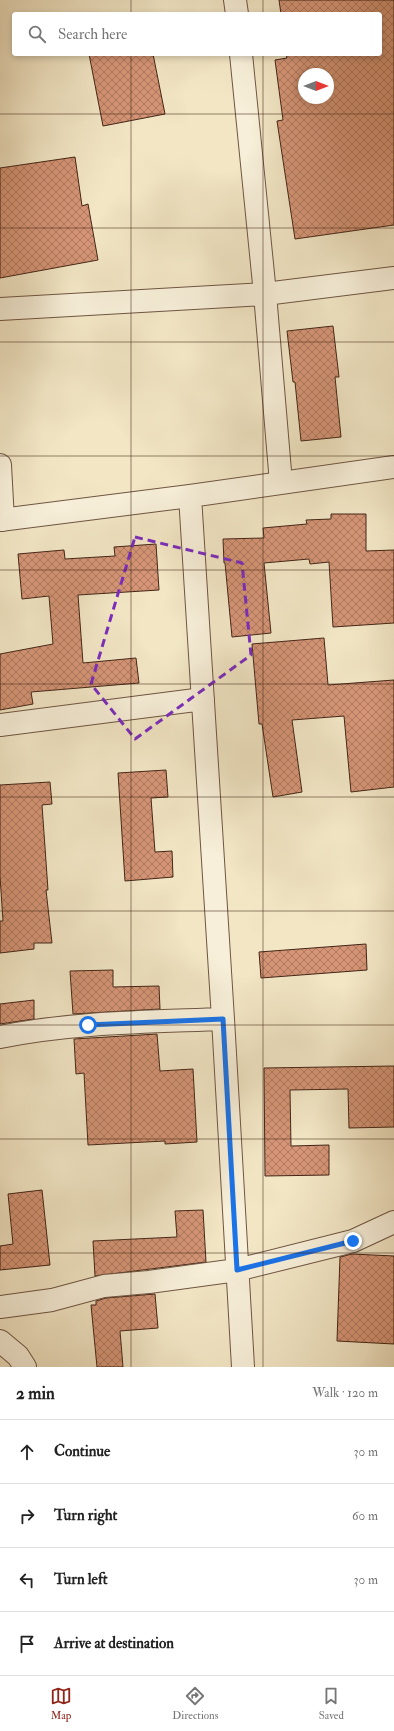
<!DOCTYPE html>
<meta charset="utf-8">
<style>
:root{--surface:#fff;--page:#f2f2f2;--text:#222;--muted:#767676;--line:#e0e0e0;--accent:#8f2418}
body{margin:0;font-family:"IM FELL Double Pica",serif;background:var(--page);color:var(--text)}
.compass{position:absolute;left:298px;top:68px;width:36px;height:36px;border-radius:50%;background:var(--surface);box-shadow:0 2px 6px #0003;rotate:90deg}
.stop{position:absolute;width:12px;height:12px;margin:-9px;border:3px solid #1a73e8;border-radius:50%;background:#fff}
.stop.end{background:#1a73e8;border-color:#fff;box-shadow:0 1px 4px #0008}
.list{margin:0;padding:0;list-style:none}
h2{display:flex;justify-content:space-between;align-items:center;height:52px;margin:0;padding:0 16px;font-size:17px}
h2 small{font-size:13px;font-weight:400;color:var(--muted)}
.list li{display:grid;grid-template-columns:26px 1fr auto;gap:12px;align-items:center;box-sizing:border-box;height:64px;padding:0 16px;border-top:1px solid var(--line)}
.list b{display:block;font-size:15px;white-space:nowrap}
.list em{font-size:13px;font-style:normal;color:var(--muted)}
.icon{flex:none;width:22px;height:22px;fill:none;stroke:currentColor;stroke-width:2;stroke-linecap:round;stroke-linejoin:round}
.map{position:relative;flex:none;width:394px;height:1367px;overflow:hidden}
.search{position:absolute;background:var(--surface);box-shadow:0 2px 6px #0003;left:12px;right:12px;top:12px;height:44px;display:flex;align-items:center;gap:10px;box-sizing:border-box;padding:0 14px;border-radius:4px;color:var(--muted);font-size:15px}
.sheet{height:308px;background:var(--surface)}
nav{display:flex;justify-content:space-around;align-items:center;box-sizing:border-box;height:56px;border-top:1px solid var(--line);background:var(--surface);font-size:11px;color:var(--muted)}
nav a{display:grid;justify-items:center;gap:2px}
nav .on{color:var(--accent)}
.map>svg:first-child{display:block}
.building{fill:url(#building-cross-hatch);stroke:#432516;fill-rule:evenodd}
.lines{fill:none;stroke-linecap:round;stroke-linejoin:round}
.minor-casing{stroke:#6f5542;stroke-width:24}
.minor{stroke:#f7efd9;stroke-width:22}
.route{stroke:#1a73e8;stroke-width:5}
.marked{fill:none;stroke:#7b2cbf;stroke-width:3;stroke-dasharray:8 5;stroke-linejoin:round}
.grid{fill:none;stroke:#432516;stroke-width:1;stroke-opacity:0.55}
</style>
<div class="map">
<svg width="394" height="1367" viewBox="0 0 394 1367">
<defs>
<pattern id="building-cross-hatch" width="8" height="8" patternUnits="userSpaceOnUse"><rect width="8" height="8" fill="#d59576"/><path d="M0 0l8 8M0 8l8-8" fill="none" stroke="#ae7960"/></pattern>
</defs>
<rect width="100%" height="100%" fill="#f2e6c5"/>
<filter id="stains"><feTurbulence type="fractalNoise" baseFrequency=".005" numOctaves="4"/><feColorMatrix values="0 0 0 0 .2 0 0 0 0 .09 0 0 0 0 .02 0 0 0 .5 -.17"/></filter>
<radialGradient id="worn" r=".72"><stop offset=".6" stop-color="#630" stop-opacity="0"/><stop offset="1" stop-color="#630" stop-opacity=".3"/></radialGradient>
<path class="building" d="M279,0H394V225L295,239L277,121L283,120L275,60L287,58L286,54H380V14H281ZM304,74H328V98H304Z
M89,54H153L165,114L103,126Z
M75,157L82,206L88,204L98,260L0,278V168Z
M333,326L339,377H335L341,437L301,441L295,382H293L287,331Z
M331,514H366V551L394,550V623L333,627L329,562L310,564L309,559L264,563L271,633L232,637L225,563H224L223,539L264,538L263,528L307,524L306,520L331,519Z
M156,544L159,590L78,595L83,663L136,658L139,683L31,692L33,704L0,710V654L53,644L49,596L22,599L18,554L64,550L65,559L115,556L114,547Z
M324,638L328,685L394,680V787L351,792L344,716L292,720L302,792L273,797L262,724H259L252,644Z
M166,770L168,797L151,798L155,852L172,851L173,877L125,881L118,773Z
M50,782L52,804L42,805L48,890H46L52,943H34V949L0,953V921H3L0,876V785Z
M366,944L367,970L261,978L259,952Z
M113,970V987L159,986L160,1009L73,1014L70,971Z
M34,1000V1019L0,1024V1004Z
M157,1034L160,1071L193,1069L197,1142L165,1144V1141L88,1145L84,1073L76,1074L74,1039Z
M394,1066V1127L349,1128L348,1089L290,1090L291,1146L329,1145V1175L265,1176L264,1068Z
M42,1190L50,1265L0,1270V1246L13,1244L8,1194Z
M203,1210L206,1262L95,1276L93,1241L177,1237L175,1211Z
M352,1254L394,1256V1344L337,1341L340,1257Z
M155,1294L158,1328L120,1331L123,1367H97L91,1305H96V1301L106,1298Z"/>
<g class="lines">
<g class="minor-casing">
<path id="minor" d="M235,0L237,14
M241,54L265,294L281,483
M0,309L265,294L394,278
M0,465L3,520
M190,496L223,1019L243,1367
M0,520L190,496L394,467
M0,725L203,699
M0,1037C74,1022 149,1022 223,1019
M0,1307L52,1300L104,1286L149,1282L237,1270L353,1241L394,1222
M0,1341L18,1356L25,1367"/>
</g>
<use href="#minor" class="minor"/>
</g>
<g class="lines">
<path class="route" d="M88,1025L223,1019L237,1270L353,1241"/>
</g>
<path class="marked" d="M135,537L242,563L251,655L135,739L91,684Z"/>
<path class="grid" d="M131,0V14M263,0V14M131,54V1367M263,54V1367M0,114H394M0,228H394M0,342H394M0,456H394M0,570H394M0,684H394M0,797H394M0,911H394M0,1025H394M0,1139H394M0,1253H394"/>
<rect width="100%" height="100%" filter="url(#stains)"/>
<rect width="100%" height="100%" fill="url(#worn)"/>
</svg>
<svg class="compass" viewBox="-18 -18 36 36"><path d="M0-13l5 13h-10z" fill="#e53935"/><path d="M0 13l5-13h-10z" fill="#767676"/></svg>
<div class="stop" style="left:88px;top:1025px"></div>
<div class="stop end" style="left:353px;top:1241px"></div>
<div class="search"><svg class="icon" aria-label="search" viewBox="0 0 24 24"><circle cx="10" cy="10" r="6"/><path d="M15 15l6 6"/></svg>Search here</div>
</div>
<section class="sheet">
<h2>2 min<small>Walk · 120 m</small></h2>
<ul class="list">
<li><svg class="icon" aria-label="ahead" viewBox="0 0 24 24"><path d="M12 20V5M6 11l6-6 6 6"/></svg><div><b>Continue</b></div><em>30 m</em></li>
<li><svg class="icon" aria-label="right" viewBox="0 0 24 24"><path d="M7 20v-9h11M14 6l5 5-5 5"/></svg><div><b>Turn right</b></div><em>60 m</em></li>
<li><svg class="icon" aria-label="left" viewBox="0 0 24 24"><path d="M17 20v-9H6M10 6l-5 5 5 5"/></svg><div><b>Turn left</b></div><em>30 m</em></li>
<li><svg class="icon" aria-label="arrive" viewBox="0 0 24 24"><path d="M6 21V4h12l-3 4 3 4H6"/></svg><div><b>Arrive at destination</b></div></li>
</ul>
</section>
<nav>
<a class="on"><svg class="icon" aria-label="map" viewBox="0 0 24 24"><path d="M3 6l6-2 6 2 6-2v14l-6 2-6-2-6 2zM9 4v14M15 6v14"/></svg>Map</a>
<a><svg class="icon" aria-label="directions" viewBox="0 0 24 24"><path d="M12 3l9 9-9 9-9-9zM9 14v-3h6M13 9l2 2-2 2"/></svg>Directions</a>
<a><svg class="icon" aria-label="saved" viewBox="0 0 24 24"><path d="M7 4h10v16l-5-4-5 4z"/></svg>Saved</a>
</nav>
